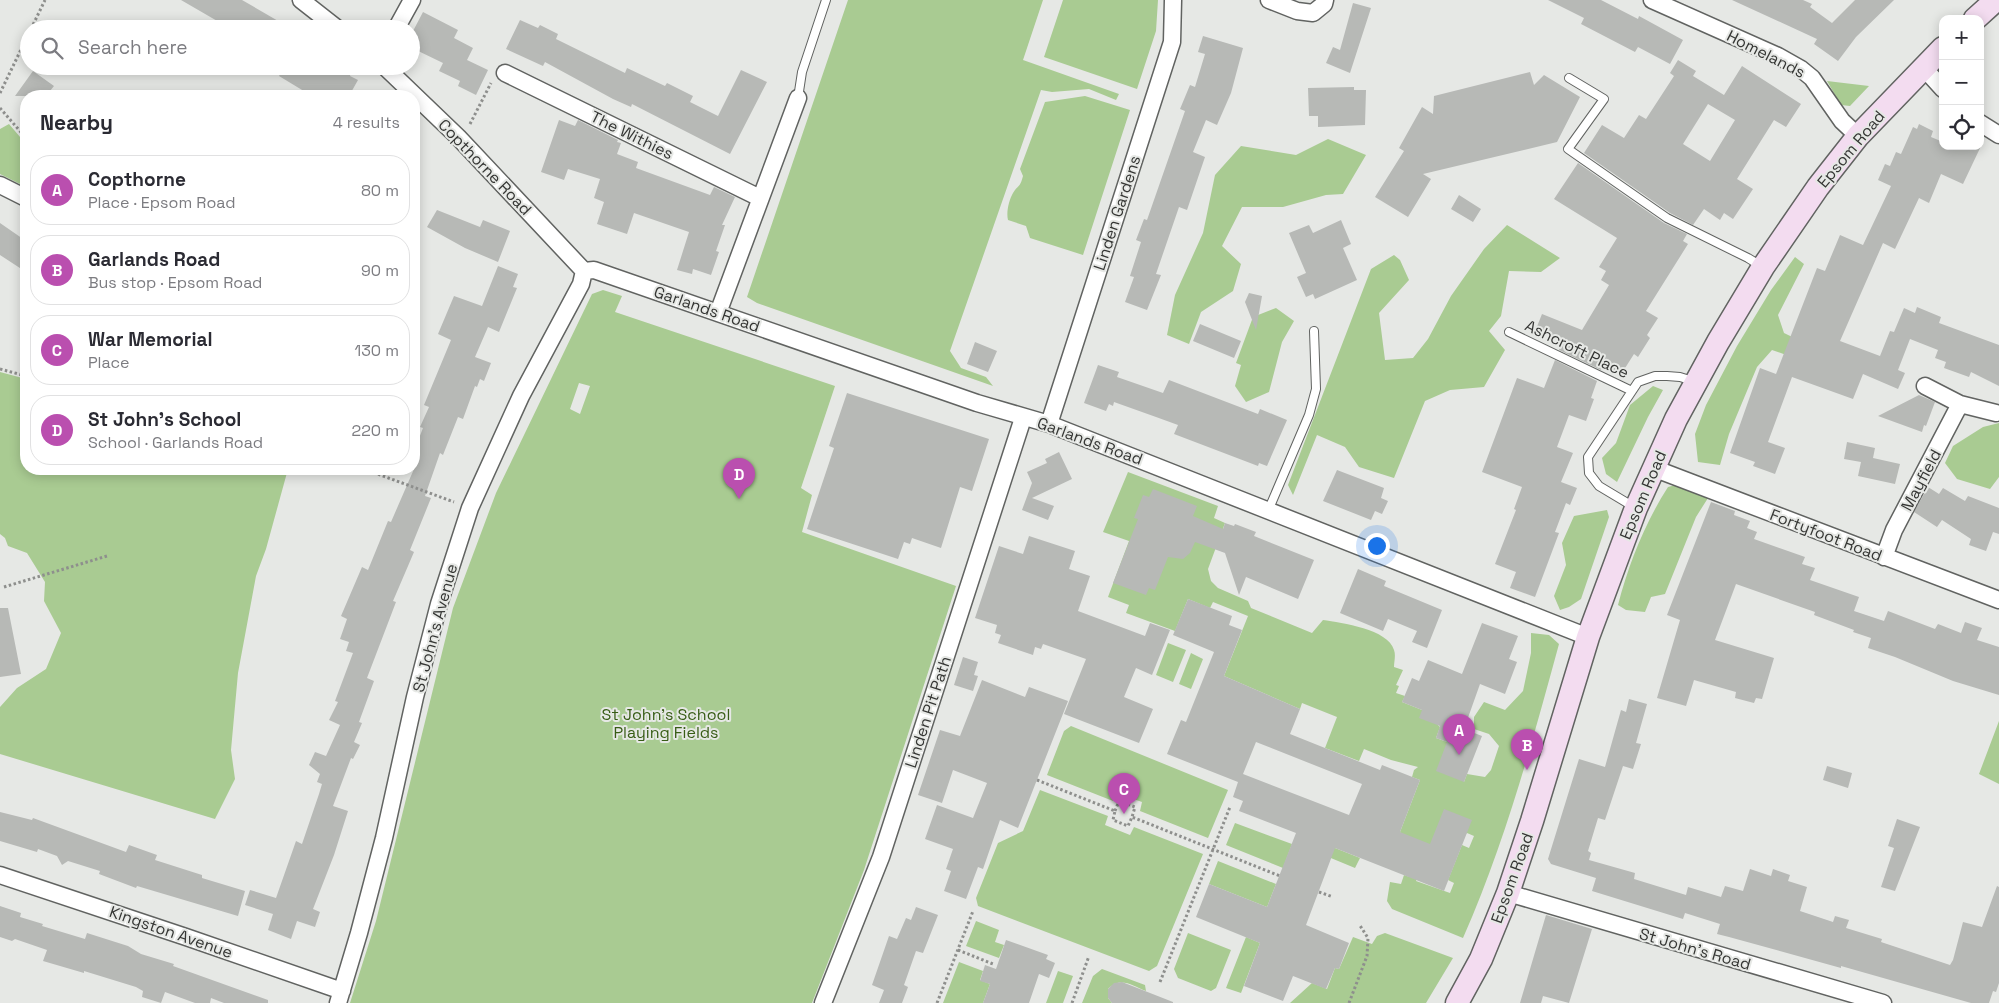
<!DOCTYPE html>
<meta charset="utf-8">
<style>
:root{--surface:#fff;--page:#f7f7f7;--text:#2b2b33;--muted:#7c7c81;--line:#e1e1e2;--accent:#ba4faf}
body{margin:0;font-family:"Space Grotesk",sans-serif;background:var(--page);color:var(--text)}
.controls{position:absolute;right:15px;top:15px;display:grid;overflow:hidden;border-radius:10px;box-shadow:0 2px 12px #0003}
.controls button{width:45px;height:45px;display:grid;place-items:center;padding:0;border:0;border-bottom:1px solid var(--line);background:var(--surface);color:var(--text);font:25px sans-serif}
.you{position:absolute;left:1376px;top:545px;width:18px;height:18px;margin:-12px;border:4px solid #fff;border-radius:50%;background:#1a73e8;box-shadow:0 0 0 8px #1a73e833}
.badge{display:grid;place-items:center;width:32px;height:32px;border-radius:50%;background:var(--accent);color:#fff;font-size:16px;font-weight:700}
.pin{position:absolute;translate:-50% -41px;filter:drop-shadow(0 1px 2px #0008)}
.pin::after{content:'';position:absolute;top:26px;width:18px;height:15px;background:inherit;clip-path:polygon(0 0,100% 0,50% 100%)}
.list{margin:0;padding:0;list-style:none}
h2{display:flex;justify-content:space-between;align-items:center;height:65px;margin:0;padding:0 20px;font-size:21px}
h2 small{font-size:16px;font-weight:400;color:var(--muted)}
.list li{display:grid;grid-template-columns:32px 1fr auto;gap:15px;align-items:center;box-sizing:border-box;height:70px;margin:0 10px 10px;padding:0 10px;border:1px solid var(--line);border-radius:20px}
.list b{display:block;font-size:19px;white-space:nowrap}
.list p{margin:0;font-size:16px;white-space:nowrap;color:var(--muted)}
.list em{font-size:16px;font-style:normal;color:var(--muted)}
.icon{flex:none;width:28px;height:28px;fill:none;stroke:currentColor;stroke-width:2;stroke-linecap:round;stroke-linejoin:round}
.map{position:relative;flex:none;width:1999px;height:1003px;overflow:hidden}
.search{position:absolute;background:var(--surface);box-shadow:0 2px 12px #0003;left:20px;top:20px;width:400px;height:55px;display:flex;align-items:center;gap:12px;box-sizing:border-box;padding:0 18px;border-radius:28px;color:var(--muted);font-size:19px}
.panel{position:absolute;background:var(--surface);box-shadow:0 2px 12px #0003;left:20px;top:90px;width:400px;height:385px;border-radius:20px}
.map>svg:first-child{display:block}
.green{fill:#a9cb92;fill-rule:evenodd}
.building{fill:#b7b9b6;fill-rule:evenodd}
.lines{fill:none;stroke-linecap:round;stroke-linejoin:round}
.lane-casing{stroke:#616361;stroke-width:10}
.street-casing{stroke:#616361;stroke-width:19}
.secondary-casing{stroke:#616361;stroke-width:25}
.path{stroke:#8e8f8d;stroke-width:3;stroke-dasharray:2.5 2.5;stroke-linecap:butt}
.lane{stroke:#fff;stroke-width:8}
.street{stroke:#fff;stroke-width:16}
.secondary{stroke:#f3dcf0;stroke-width:22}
.labels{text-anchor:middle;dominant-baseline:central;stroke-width:4;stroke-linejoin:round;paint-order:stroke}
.street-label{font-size:16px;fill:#353634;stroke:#e6e8e5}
.park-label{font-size:16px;fill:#385d16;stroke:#e6e8e5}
</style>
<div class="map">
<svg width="1999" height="1003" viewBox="0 0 1999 1003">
<rect width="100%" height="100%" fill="#e6e8e5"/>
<path class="green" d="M848,0H1043L1023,60L1119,94L1116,100L1089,89L1052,92L1041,90L950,351L961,368L986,377L993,386L757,303L747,297Z
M1063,0H1158L1156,31L1137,89L1044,57Z
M1827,81L1869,86L1850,106L1841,105Z
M1085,96L1130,110L1083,255L1030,238L1026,226L1008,220C1006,212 1009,200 1013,193C1018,185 1020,188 1023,176L1020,169L1045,102Z
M9,124L26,144V187L0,174V129Z
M1328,139L1366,155L1343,194L1326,195L1283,207H1242L1222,246L1241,264L1233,291L1201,312L1189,344L1167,335L1175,295L1203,233L1215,175L1241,146L1296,155Z
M1507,225L1560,258L1541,272L1509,271L1501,316L1489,331L1505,350L1484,387L1450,390L1425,401L1394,478L1359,467L1345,447L1317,435L1293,495L1288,485L1371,269L1394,255L1400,260L1409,280L1379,313L1385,360L1413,358L1428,339L1451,296L1484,249Z
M1795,257L1804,264L1778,315L1784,333L1813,347L1806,362L1772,350L1757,367L1729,434L1720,465L1698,462L1695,434L1706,405L1737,346L1771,290Z
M603,290L622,296L615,312L835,386L801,488L812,495L802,532L956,586L864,870L812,1003H350L376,921L453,608L496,493L592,294ZM579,383L590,386L580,414L570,409Z
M1276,308L1294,321L1282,342L1269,392L1246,402L1235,386L1241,365L1236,363L1253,317Z
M0,372L26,379V469H288L266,549L256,576L238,673L231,750L235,779L215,819L0,754V707L17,688L46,669L61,633L44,601L45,582L27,553L8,546L5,538L0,534Z
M1653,386L1663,390L1648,417L1617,482L1606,474L1602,458L1616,443L1630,405Z
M1999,423V477L1990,489L1957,479L1945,463L1953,446L1983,427Z
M1128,472L1218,506L1214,518L1225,523L1208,569L1211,581L1218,588L1248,601L1251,608L1312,633L1323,620C1342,623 1388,629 1394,650C1396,655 1394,662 1394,667L1403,670L1396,685L1399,686L1396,693L1405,696L1402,702L1422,710L1440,727L1436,738L1447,742L1464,782L1467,774L1485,777L1491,770L1499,746L1489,734L1474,729V717L1484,702L1505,710L1523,691L1531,653V633L1549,635L1559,644C1532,743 1505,843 1463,938L1392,909L1387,901L1390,882L1401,884L1404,875L1410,877L1418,876L1416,881L1450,893L1454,883L1448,880L1462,845L1469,848L1474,836L1467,833L1420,870L1400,832L1420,780L1412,777L1414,770L1418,767L1391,760L1364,749L1359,761L1325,748L1337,717L1302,703L1300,709L1224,676L1248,616L1213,602L1210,608L1188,599L1175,631L1126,613L1129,605L1108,597L1129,541L1103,532Z
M1679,484L1708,498L1696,517L1665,594L1651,597L1645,612L1626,610L1618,605C1629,563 1645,523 1668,487Z
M1607,510L1609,517L1581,599L1569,607L1560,610L1554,596L1566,565L1562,543L1574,516Z
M1168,643L1186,650L1173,682L1156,675Z
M1191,653L1203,659L1191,689L1179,684Z
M1999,721V784L1979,774Z
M1071,726L1228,790L1208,838L1140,811L1142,802L1116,793L1113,801L1047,775L1064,731Z
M1040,790L1108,816L1105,825L1130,835L1134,827L1203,854L1157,966L1149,971L978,906L976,898L998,843L1023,831Z
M1235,823L1292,844L1283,868L1226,845Z
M1330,846L1360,858L1355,868L1326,856Z
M1218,861L1276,884L1267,907L1209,884Z
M976,921L999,930L995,942L1004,945L999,958L966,946Z
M1188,933L1231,950L1216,988L1211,991L1178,978L1174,969Z
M1385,933L1453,958L1426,1003H1290L1312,983L1327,989L1335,968L1339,969L1353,937L1372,944L1377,936Z
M1246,937L1260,943L1241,993L1226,988Z
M959,962L983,971L980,980L990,984L983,1003H943Z
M1102,969L1145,985L1146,991C1132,986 1121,976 1108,989V998L1112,1003H1082L1093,976Z
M1058,971L1073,976L1063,1003H1046Z"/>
<path class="building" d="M181,0H242L292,29H231Z
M1548,0H1601L1638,19L1639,16L1683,40L1670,64L1638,47L1635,52L1581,24L1584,18Z
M1732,0H1803L1812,4L1810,7L1832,23L1855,0H1894L1856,37L1838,61L1814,44L1817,39Z
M1353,3L1371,8L1350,73L1326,63L1333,47L1340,50Z
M423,12L458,30L454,38L473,48L467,60L488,70L476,95L458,86L460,81L439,71L443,63L412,48L418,36L412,33Z
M520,20L538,28L540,25L558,34L556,39L625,73L627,68L665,86L667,83L693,96L690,102L718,116L741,70L767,82L730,154L632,104L631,107L613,99L545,62L543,66L506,49Z
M1203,36L1243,48L1231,93L1217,125L1206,120L1193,152L1205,157L1187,210L1179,207L1156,274L1161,275L1147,310L1125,302L1134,277L1130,276L1141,242L1136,240L1144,219L1147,220L1185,111L1180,109L1190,85L1195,87L1205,54L1198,52Z
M1678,60L1696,71L1693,76L1724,95L1742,66L1801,104L1786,127L1774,120L1737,179L1753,189L1733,219L1724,213L1720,220L1704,209L1693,225L1670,213L1584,153L1602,125L1624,138L1639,115L1646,119L1674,76L1670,73ZM1708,104L1735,120L1710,161L1683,144Z
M285,66H341L351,72L350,76L358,80L349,96H312L279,76Z
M33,71L54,86L46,96H15Z
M1530,72L1534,85L1544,75L1580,97L1557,142L1423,174L1431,179L1408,217L1375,197L1404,151L1399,148L1422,107L1433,114L1434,96Z
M1354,87V90H1366L1365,125L1318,127V116H1309L1308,88Z
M559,120L575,126L578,120L618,140L617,142L621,143L617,154L638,162L636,168L710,195L714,187L735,197L722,225H725L716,251L719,252L711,275L693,269L692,274L677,270L689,232L634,213L627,234L597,224L604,202L594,198L600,179L568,169L564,180L541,172Z
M1919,124L1933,131L1931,137L1943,142V146H1981L1963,184L1941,174L1929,203L1919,198L1895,249L1883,243L1840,341L1880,356L1890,331L1894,332L1904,308L1915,313L1917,307L1941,317L1939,323L1999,345V386L1971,372L1969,377L1944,368L1946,362L1935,358L1938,350L1910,339L1898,370L1905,373L1898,389L1863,374L1853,399L1792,377L1768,442L1785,448L1775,474L1753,466L1755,462L1730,453L1760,368L1776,374L1817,268L1825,271L1840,235L1863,245L1891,186L1878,180L1885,164L1890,166L1896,152L1901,154L1913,127L1917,129Z
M1578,163L1664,223L1687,234L1683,241L1688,244L1646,311L1658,318L1647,335L1650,338L1638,357L1634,354L1620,376L1603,365L1601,370L1559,350L1562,340L1536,329L1542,314L1582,330L1609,285L1601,280L1606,271L1599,267L1617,238L1554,199Z
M1459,195L1481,209L1473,222L1451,209Z
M437,210L480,227L483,220L510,231L498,262L465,248L427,227Z
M1341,220L1351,244L1343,248L1357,280L1315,299L1313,294L1306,297L1297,277L1306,273L1289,233L1309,225L1313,233Z
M0,223L26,241V272L0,255Z
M498,266L518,274L513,287L517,288L499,332L488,327L475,357L491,363L484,381L480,379L477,387L475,386L463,419L458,417L443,455L440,453L425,496L431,498L410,550L414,552L393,601L396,602L367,678L374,681L359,722L362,723L354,742L360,745L353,759L351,758L333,806L348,811L334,855L313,909L320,912L315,927L297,921L291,939L268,930L273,914L245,905L250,890L276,898L296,841L302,844L319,794L322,784L317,782L320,774L309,765L315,752L326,756L340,725L329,720L338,702L335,701L353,653L346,651L349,642L340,639L347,619L341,616L362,567L368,570L388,521L391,522L414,469V451L423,428L420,427L429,407L424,405L451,340L438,334L454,296L482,306Z
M1249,293L1262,296L1256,330L1245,302Z
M1200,324L1241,341L1234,358L1193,341Z
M975,342L997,351L988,372L967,364Z
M1555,360L1597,381L1591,398L1594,399L1586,421L1569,415L1557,447L1573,453L1561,482L1577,488L1570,505L1566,503L1555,532L1559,533L1535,597L1510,588L1516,572L1495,564L1516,510L1514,509L1522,487L1482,472L1517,378L1544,388Z
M1098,365L1119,372L1117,377L1163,393L1169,380L1258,414L1260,409L1287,420L1267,466L1259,463L1258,466L1174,434L1178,425L1156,417L1114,402L1113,406L1109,404L1106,411L1084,403Z
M847,393L989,439L972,491L960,487L941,548L912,538L910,544L904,542L898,559L807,529L834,448L829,446Z
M1919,395L1935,402L1926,426L1924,425L1922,432L1878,416Z
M1847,442L1875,448L1873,458L1900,464L1895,484L1858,476L1861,462L1844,459Z
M1059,452L1072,479L1032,498L1054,506L1048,520L1022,510L1032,483L1027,472L1047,463L1045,459Z
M1337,470L1384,488L1381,498L1388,501L1382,514L1375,511L1371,520L1323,501Z
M1928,487L1939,494L1943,488L1965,501L1968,496L1999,508V534L1993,532L1986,551L1969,545L1971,539L1942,520L1937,527L1914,512Z
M1153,489L1197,506L1193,516L1223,529L1225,523L1234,526L1235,524L1256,532L1254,536L1314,560L1298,599L1246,577L1239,595L1225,553L1195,542L1190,553L1183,559L1168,557L1155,590L1149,588L1146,595L1113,583L1138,519L1134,518L1143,495L1149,497Z
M1711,502L1735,511L1734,515L1750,521L1747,528L1757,532L1754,539L1805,557L1802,564L1815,568L1810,580L1859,597L1854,611L1884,621L1888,611L1935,629L1938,624L1961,633L1965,622L1982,628L1977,640L1999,647V695L1953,681L1895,657L1868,648L1871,638L1853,632L1854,630L1814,615L1815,612L1736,584L1715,640L1774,658L1762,699L1756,698L1754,703L1735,698L1736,692L1694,680L1686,706L1657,698L1680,620L1667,615Z
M1029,536L1075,551L1069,569L1090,576L1078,611L1145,636L1150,623L1170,630L1152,675L1136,668L1124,697L1153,709L1139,743L1064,714L1086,659L1043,644L1041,649L1035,647L1033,655L998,643L1001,635L995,633L997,625L975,618L999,546L1023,554Z
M1358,569L1386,581L1384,586L1442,610L1427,648L1412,642L1417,631L1388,619L1383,631L1340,613Z
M1188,599L1232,616L1229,625L1242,630L1224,676L1300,709L1290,734L1380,770L1382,765L1420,780L1400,832L1430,844L1444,809L1472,820L1444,891L1335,848L1306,925L1349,943L1339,969L1335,968L1326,989L1293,976L1283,1001L1244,986L1260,943L1196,917L1209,884L1267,907L1296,833L1239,811L1243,801L1233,797L1238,782L1167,754L1181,720L1186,722L1214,652L1173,635ZM1256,742L1362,784L1349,815L1243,774Z
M0,608H8L21,674L0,677Z
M1482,623L1518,636L1509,659L1517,662L1505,694L1480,684L1464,729L1482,736L1464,782L1436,771L1447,742L1436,738L1440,726L1419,718L1422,710L1402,702L1412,678L1419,681L1428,660L1462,674Z
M963,657L978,662L974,675L978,676L973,691L954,685Z
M982,680L1025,697L1029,687L1068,701L1018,828L1000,820L983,869L978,867L966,899L944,891L951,871L946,869L953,849L925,839L937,805L973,818L987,783L953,770L942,803L918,795L940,730L960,736Z
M1629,699L1647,704L1636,743L1641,744L1633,769L1623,766L1605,820L1598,818L1588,851L1591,853L1589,860L1635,873L1634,879L1686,895L1688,887L1721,897L1725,886L1743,891L1750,869L1771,876L1773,869L1790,875L1788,881L1807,887L1800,911L1833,922L1835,916L1849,920L1846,928L1882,939L1881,942L1950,965L1953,960L1963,922L1982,927L1997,886L1999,887V983L1996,992L1993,991L1989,1003H1971L1841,966V968L1729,937L1717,934L1720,924L1685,913L1683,919L1592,891L1596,878L1551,864L1548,859L1579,759L1605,767L1621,710L1626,712Z
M1827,766L1852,773L1848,788L1823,780Z
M0,812L32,820L33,818L126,852L129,845L157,855L155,860L202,875V878L245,891L238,916L137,886L136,888L99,874L100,871L68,861L62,865L57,856L38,849L37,852L0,841Z
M1897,819L1920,827L1895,891L1881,887L1894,848L1888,846Z
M0,906L21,913L20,917L43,924L42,926L85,939L87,933L128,946L141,954L174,964L173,966L268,1000V1003H224L211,998L210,1003H195L165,992L161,1003L142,997L143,991L136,987L84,971V973L43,961L47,950L15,939L12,941L0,937Z
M916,907L938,915L923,953L916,951L904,985L908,987L902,1003H879L884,990L872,985L889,936L897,939L906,918L911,920Z
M1546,915L1592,929L1569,1003L1543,996L1541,1003H1520Z
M1006,940L1048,955L1046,959L1055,963L1049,978L1039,974L1029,1003H983L990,984L980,981L985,965L996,969Z
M1122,982L1173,1002V1003H1112L1108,998V989L1114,983Z"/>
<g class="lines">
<g class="lane-casing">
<path id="lane" d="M1569,78L1604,99L1568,149L1667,218L1748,258L1761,266
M798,98L802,72L826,0
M1509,332L1632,391
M1634,507L1599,486L1589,473L1588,457L1638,382L1655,376H1667L1680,377L1693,381
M1268,511L1309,415L1316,389L1314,331"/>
</g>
<g class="street-casing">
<path id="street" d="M301,0L338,29
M1269,0L1297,11L1313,13L1324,4L1325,0
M1652,0L1778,56L1801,69L1812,78L1842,121L1858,136
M396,29L412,0
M384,66L458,137L584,271
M1923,67L1943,89
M505,73L760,198
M1980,123L1999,135
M0,185L26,198
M584,271L594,270L977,403L1049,424L1588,637
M718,313L798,98
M1925,386L1960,404L1996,413
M1049,424L1172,42L1173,0
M1653,468L1999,600
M1884,557L1894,530L1960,404
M0,875L186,937L342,991
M1508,893L1883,1003
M338,1003L359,933L384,838L415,697L439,604L470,508L521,396L581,284L584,271
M823,1003L881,857L1023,418"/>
</g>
<g class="secondary-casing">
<path id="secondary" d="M1975,19L1996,0
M1457,1003L1481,959L1508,893L1532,821L1588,637L1636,508L1676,419L1718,342L1763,267L1818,187L1858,136L1943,48"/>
</g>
<path class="path" d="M31,29L45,0
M0,93L29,33
M0,108L26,138
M470,124L491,83
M0,369L26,376
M364,469L454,502
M4,587L107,556
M1037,780L1115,811L1113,820L1128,826L1132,817L1280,876
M1115,811L1119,801L1135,807L1132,817
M1319,892L1333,897
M958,950L993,964
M1160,982L1230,807
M937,1003L973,911
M1072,1003L1089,956
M1349,1003L1367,956L1368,938L1359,924"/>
<use href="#lane" class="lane"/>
<use href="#street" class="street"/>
<use href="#secondary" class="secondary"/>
</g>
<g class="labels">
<g class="street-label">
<text transform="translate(1766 54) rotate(27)">Homelands</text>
<text transform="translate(632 135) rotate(26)">The Withies</text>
<text transform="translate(1851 149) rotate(-50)">Epsom Road</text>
<text transform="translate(485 167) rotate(46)">Copthorne Road</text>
<text transform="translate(1117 213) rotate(-72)">Linden Gardens</text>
<text transform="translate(707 309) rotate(19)">Garlands Road</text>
<text transform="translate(1577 349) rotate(26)">Ashcroft Place</text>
<text transform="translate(1090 441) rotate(20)">Garlands Road</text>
<text transform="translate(1921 480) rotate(-62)">Mayfield</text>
<text transform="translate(1643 495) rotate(-67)">Epsom Road</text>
<text transform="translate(1826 535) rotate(21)">Fortyfoot Road</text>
<text transform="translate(435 628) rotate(-75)">St John's Avenue</text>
<text transform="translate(928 712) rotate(-72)">Linden Pit Path</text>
<text transform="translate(1512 878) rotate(-70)">Epsom Road</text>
<text transform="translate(171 932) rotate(19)">Kingston Avenue</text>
<text transform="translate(1695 949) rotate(16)">St John's Road</text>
</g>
<g class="park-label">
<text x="666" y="714">St John's School<tspan x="666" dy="18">Playing Fields</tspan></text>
</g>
</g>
</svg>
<div class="controls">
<button>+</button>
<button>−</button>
<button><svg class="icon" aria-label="locate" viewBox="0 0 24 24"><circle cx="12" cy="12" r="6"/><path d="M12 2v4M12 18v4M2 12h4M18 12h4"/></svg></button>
</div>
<div class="you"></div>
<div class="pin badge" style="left:1459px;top:755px">A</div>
<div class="pin badge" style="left:1527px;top:770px">B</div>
<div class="pin badge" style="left:1124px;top:814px">C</div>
<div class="pin badge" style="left:739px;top:499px">D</div>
<div class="search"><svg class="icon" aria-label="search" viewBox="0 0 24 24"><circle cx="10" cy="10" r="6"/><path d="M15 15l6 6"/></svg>Search here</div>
<section class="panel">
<h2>Nearby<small>4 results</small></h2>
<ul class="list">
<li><span class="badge">A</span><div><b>Copthorne</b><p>Place · Epsom Road</p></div><em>80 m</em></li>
<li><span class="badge">B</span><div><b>Garlands Road</b><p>Bus stop · Epsom Road</p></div><em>90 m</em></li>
<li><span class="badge">C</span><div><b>War Memorial</b><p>Place</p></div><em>130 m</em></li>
<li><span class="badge">D</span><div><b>St John's School</b><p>School · Garlands Road</p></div><em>220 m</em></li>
</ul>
</section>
</div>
